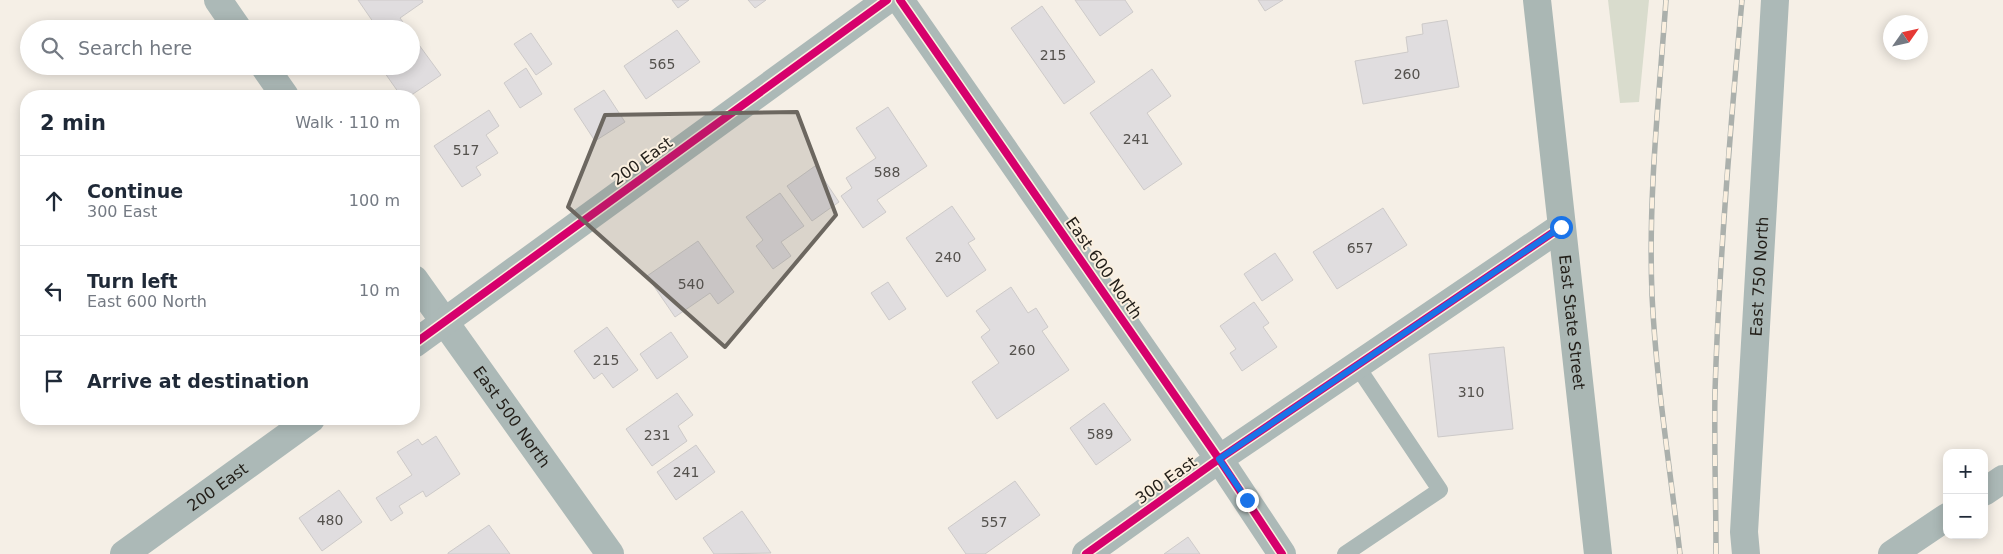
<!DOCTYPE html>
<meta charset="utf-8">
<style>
:root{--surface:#fff;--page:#f2f2f3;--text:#1f2937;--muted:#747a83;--line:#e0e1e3}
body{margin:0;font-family:"DejaVu Sans",sans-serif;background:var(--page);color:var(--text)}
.controls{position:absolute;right:15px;bottom:15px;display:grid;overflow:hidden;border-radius:10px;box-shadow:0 2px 12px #0003}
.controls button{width:45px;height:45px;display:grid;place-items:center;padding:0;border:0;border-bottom:1px solid var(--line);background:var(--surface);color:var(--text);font:25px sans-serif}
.compass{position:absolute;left:1883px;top:15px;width:45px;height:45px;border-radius:50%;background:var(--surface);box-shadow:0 2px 12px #0003;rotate:56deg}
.stop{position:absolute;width:15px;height:15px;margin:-11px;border:4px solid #1a73e8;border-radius:50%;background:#fff}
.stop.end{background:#1a73e8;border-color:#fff;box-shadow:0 1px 5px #0008}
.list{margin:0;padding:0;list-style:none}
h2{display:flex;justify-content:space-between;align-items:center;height:65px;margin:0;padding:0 20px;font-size:21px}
h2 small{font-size:16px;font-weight:400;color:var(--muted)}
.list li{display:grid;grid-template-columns:32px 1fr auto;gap:15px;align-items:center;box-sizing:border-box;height:90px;padding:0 20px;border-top:1px solid var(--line)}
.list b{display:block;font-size:19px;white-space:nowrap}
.list p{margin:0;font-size:16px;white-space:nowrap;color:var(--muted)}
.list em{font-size:16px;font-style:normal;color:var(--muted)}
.icon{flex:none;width:28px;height:28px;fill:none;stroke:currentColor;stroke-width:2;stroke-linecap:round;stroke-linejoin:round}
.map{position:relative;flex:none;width:2003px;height:554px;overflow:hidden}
.search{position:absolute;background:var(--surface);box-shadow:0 2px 12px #0003;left:20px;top:20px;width:400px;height:55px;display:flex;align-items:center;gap:12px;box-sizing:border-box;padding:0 18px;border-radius:28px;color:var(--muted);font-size:19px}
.panel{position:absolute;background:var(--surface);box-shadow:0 2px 12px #0003;left:20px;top:90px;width:400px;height:335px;border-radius:20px}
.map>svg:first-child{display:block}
.green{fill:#d9dccd}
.building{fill:#e0dddf;stroke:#cdcac9}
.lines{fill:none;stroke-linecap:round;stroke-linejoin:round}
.lane{stroke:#acb9b7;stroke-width:16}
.street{stroke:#acb9b7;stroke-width:28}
.secondary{stroke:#aab7b4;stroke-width:28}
.rail-casing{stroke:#abb0ac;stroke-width:5.5}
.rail{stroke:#fbf0e0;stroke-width:4;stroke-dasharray:11;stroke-linecap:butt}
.cycleway-casing{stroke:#fbf0e0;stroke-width:11}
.cycleway{stroke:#d6006c;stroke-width:8}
.route{stroke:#1a73e8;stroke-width:6}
.marked{fill:#6c6760;fill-opacity:0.2;stroke:#6c6760;stroke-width:4;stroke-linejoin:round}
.labels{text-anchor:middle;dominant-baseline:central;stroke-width:4;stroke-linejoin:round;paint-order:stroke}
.number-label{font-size:14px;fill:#54514d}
.street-label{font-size:16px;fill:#221e18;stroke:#fbf0e0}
</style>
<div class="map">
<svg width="2003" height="554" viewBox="0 0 2003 554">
<rect width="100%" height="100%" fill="#f5efe6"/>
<path class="green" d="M1608,0H1649L1639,102L1620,103Z"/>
<path class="building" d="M358,0H422L423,2L400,18L408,29H378Z
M672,0H689L678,8Z
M748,0H766L755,8Z
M1075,0H1125L1133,12L1100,36Z
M1258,0H1283L1265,11Z
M1042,6L1095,82L1064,104L1011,28Z
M1447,20L1459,87L1363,104L1355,61L1408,52L1406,37L1423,34L1422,24Z
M677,30L700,62L646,99L624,66Z
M531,33L552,64L536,75L514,44Z
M411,34L441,75L410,96H401L380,66H411Z
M526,68L542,94L520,108L504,83Z
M1152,69L1171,96L1147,113L1182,164L1144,190L1090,113Z
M604,90L625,122L595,141L574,109Z
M888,107L927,166L877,200L886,212L863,228L841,196L852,188L846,178L876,158L856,128Z
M489,110L499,126L486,135L498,153L476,167L481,175L462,187L434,146Z
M815,166L839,202L812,221L787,186Z
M780,193L804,226L781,242L791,256L773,269L756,246L763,240L746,217Z
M952,206L975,239L968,243L986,270L947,297L906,238Z
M1383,208L1407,245L1337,289L1313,252Z
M698,241L734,292L718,304L710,293L675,317L647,276Z
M1275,253L1293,280L1262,301L1244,274Z
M888,282L906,309L889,320L871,293Z
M1011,287L1028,313L1036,308L1048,327L1042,331L1069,370L997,419L972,382L999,363L981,337L990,330L976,311Z
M1254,302L1269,323L1263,327L1277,347L1242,371L1230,353L1236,349L1220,326Z
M607,327L638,370L613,388L602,373L594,379L574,351Z
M671,332L688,357L657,379L640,354Z
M1504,347L1513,429L1438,437L1429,354Z
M677,393L693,415L678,426L687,441L652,466L626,429Z
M1104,403L1131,440L1096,465L1070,428Z
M436,436L460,474L426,497L423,491L399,506L403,513L391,521L376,498L412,475L397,452L418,439L422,445Z
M696,445L715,472L676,500L657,472Z
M1015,481L1040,515L985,554H966L948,528Z
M339,490L362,522L322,551L299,518Z
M742,511L771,553L714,554L703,538Z
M489,525L510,554H448V553Z
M1188,537L1200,554H1164Z"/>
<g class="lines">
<path class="lane" d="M1345,554L1440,490L1357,366"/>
<g class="street">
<path d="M218,0L238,29"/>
<path d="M900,0L1219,459L1282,554"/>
<path d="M264,66L285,96"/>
<path id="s1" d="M414,279L610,554"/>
<path d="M414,344L887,0"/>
<path d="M1984,492L2003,479"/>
<path id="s2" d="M124,554L311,419"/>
<path d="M1086,554L1219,459L1561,227"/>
<path id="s3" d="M1746,554L1744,532L1775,0"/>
<path d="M1892,554L1947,517"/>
</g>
<path class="secondary" id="s4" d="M1537,0L1598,554"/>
<g class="rail-casing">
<path id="rail" d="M1666,0C1659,98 1648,196 1652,295C1656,381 1670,468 1680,554
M1716,554C1716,500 1714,446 1715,392C1719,261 1730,130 1742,0"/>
</g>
<use href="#rail" class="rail"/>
<g class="cycleway-casing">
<path id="cycleway" d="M900,0L1219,459L1282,554
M414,344L887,0
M1086,554L1219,459L1561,227"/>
</g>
<use href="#cycleway" class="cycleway"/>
</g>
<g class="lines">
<path class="route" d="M1247,500L1219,459L1561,227"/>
</g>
<path class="marked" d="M797,112L836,215L725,347L568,207L605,115Z"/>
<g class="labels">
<g class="number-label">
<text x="1053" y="55">215</text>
<text x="662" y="64">565</text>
<text x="1407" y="74">260</text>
<text x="1136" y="139">241</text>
<text x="466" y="150">517</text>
<text x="887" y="172">588</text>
<text x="1360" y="248">657</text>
<text x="948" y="257">240</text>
<text x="691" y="284">540</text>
<text x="1022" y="350">260</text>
<text x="606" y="360">215</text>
<text x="1471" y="392">310</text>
<text x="1100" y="434">589</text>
<text x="657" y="435">231</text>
<text x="686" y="472">241</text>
<text x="330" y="520">480</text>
<text x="994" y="522">557</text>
</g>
<g class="street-label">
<text transform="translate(642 161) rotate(-36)">200 East</text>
<text transform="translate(1104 268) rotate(55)">East 600 North</text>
<text stroke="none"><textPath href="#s3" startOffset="278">East 750 North</textPath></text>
<text stroke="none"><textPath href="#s4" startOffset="324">East State Street</textPath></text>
<text stroke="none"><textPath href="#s1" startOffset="169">East 500 North</textPath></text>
<text transform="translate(1166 480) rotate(-35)">300 East</text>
<text stroke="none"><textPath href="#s2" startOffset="115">200 East</textPath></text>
</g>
</g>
</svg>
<div class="controls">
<button>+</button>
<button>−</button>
</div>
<svg class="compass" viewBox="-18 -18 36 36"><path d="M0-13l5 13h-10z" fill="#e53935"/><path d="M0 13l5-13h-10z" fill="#747a83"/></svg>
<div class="stop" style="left:1561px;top:227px"></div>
<div class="stop end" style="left:1247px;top:500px"></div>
<div class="search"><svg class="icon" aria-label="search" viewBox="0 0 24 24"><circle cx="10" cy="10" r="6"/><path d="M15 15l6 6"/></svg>Search here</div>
<section class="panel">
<h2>2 min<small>Walk · 110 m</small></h2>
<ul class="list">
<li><svg class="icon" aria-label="ahead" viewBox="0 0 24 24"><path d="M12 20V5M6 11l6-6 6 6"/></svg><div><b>Continue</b><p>300 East</p></div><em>100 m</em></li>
<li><svg class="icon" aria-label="left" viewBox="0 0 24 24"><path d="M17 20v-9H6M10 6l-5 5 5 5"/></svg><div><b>Turn left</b><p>East 600 North</p></div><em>10 m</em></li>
<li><svg class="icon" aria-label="arrive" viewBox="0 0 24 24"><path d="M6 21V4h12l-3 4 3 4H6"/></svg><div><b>Arrive at destination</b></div></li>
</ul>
</section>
</div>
